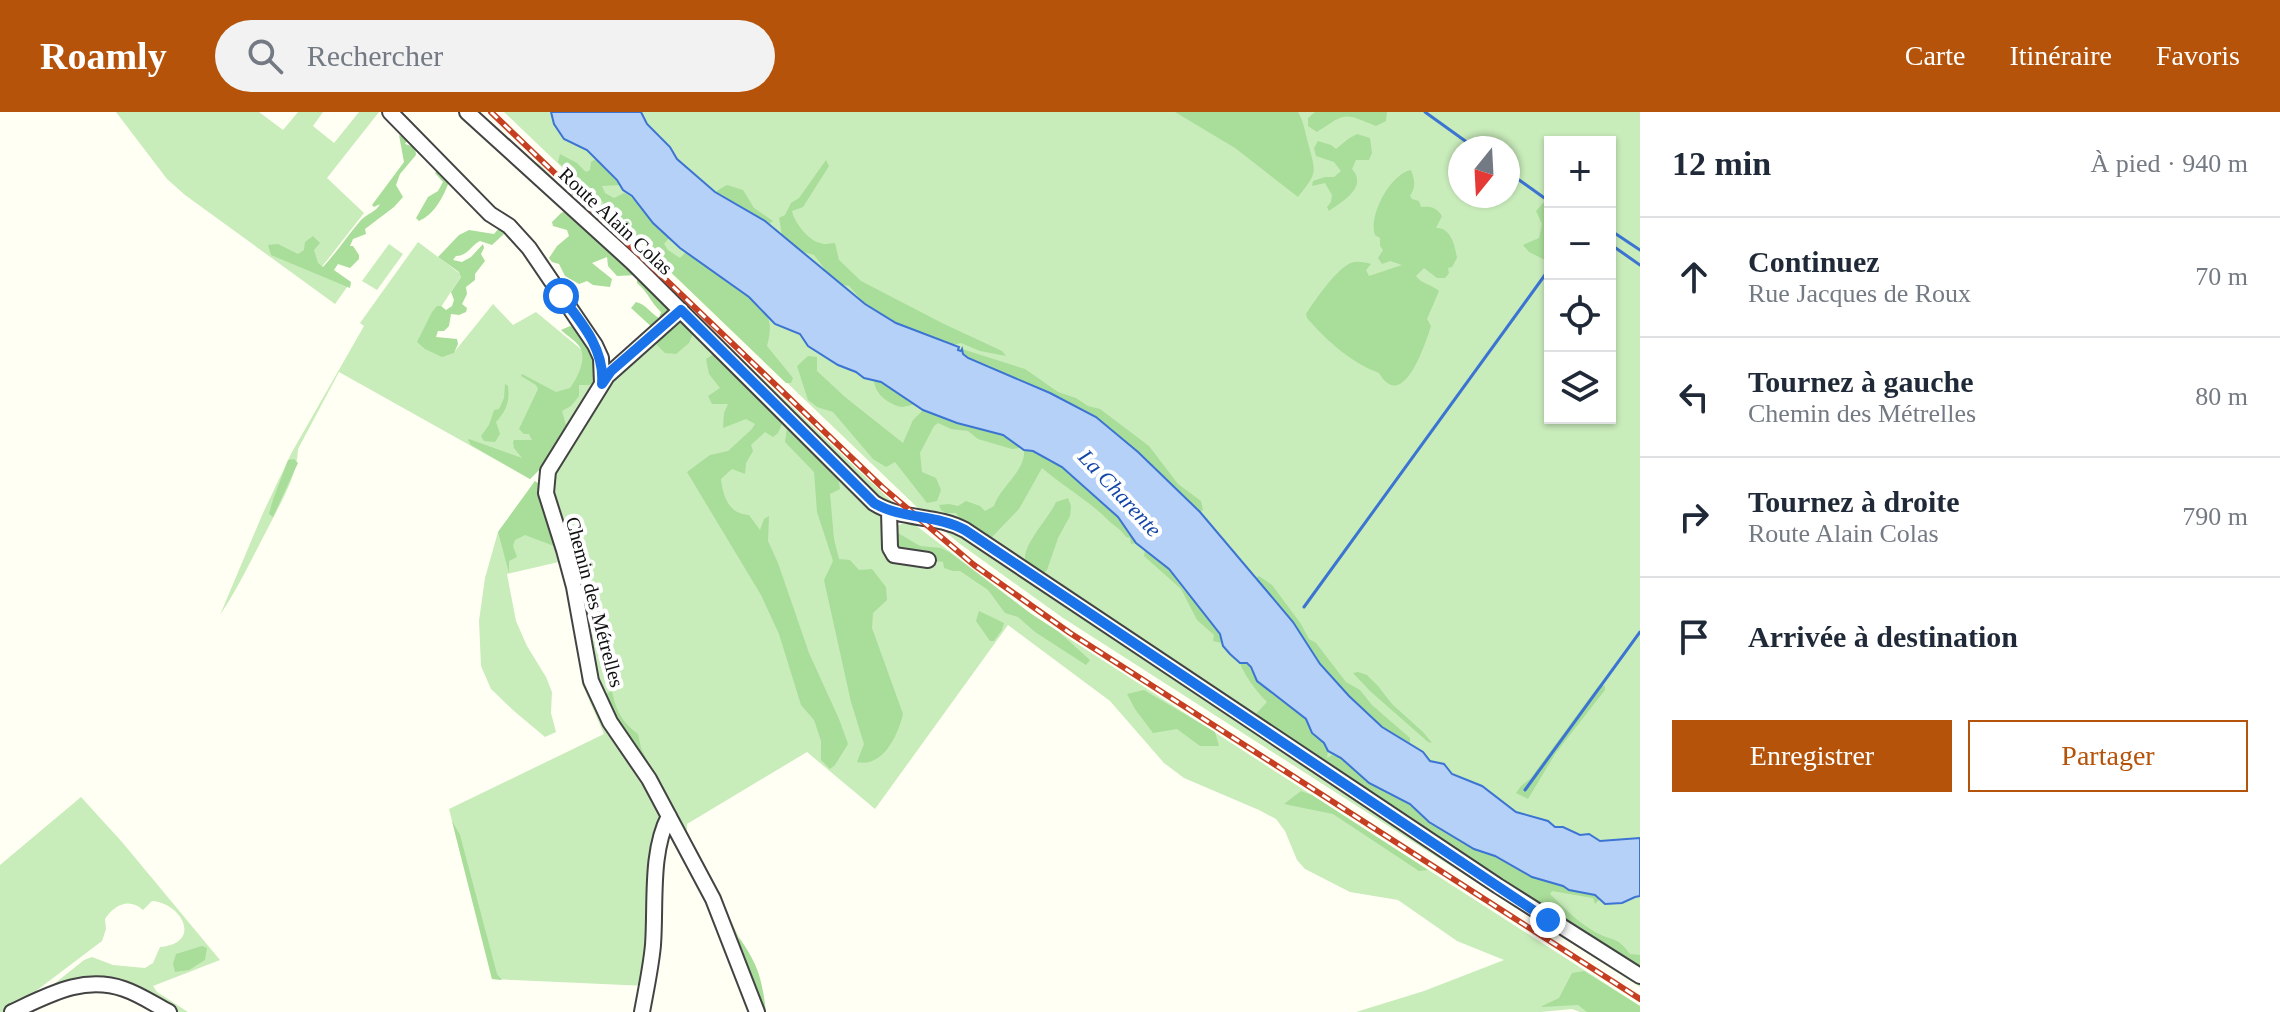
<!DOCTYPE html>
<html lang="fr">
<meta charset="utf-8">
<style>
:root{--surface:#fff;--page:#f2f2f3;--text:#1f2937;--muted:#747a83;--line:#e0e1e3;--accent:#b45309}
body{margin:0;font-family:Georgia,serif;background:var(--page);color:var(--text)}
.controls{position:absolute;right:24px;top:24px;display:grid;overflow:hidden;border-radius:0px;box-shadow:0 2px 6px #0004}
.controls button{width:72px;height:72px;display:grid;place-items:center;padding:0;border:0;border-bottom:2px solid var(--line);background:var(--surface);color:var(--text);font:40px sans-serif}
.compass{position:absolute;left:1448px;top:24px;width:72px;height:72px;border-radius:50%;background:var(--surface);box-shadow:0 2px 6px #0004;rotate:198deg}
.stop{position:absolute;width:24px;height:24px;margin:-18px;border:6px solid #1a73e8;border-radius:50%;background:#fff}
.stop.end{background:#1a73e8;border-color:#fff;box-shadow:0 2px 8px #0008}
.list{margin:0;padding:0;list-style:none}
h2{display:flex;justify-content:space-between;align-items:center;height:104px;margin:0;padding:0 32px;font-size:34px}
h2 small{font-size:26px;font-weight:400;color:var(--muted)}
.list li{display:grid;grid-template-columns:52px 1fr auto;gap:24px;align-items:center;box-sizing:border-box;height:120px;padding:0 32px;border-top:2px solid var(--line)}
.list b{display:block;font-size:30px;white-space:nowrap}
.list p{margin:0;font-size:26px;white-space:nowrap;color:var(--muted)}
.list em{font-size:26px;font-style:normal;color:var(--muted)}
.actions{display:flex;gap:16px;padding:24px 32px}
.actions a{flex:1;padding:18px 0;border:2px solid var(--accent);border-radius:0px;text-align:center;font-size:28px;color:var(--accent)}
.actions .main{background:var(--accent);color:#fff}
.icon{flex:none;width:44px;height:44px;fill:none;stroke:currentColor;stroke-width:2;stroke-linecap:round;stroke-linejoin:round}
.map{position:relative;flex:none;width:1640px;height:900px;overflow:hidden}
header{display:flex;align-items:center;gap:48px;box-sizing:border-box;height:112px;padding:0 40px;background:var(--accent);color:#fff}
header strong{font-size:38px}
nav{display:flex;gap:44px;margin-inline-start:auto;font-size:28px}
.search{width:560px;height:72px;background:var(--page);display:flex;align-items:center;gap:20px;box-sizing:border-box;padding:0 28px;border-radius:44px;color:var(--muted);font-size:30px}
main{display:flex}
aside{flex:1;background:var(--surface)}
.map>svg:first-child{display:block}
.green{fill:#c9ecbb;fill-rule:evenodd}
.forest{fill:#a9dd9a}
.water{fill:#b6d1f8;stroke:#3b74d2;stroke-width:2}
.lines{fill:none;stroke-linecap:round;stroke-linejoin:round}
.stream{stroke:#3b74d2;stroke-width:3}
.minor-casing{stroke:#434343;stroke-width:18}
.minor{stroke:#fff;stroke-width:14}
.rail-casing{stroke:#c63f22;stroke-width:6}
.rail{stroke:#fff;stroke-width:3;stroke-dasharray:9;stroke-linecap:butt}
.route{stroke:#1a73e8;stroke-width:10}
.labels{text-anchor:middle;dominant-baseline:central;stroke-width:8;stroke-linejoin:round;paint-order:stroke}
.street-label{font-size:20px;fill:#101010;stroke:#fff}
.water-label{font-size:22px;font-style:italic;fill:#1446a8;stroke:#fff}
</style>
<header>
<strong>Roamly</strong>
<div class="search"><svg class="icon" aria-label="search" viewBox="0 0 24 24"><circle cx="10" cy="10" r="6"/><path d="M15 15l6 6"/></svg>Rechercher</div>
<nav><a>Carte</a><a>Itinéraire</a><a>Favoris</a></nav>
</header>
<main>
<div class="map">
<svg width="1640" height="900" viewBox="0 0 1640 900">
<rect width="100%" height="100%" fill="#fffff4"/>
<path class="green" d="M116,0H259L283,18L298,0H323L313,14L334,31L359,0H379L327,66L364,101L321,156L350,171L335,192L185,83L167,67Z
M504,0H1640V855L1580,819L965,412L921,399ZM1550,30H1610V306H1550ZM1460,36H1508V84H1460Z
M538,51L858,358L900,397L882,390L537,55Z
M418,130L462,163L418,230L455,239L493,192L513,213L536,200L582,238L591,235L596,273L543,354L530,367L339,260L298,337C297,364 281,390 269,414C253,444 239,475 220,503L263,401L292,340L364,214L360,211Z
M389,132L403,142L377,178L362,169Z
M676,206L689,214L864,391L881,405L885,421L901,412H914L1034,504L1640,894V900H1580L1572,897L1541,900H1356L1424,879L1504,848L1457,829L1398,788L1350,780L1305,757L1297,748L1285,719L1276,707L1259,698L1184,666L1164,651L1110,589L1008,513L875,697L807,640L687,712V720L740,827L737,826L742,848L602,584L550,368L605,273Z
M535,369L539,372L563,449L507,462L516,509L527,534L546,565L552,580L551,601L556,620L545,625L514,599L491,577L481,554L479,509L485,466L498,420Z
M936,412L947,414L1509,789L1605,850L1640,870V875L1063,506L960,432Z
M578,532L660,700L647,874L492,867L449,697L604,622L582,572Z
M81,685L122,730L220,848L153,874L157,880L188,900H175L123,874L44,880L84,848L92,845L113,853L145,856L153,851L160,835C203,831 182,791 152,789L143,798C129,785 114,793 105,807L106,817L102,829L16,894L5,900H0V753Z"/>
<path class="forest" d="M1175,0H1298C1304,10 1305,20 1308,31C1316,61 1318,60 1298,85L1235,36Z
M1315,0H1387L1386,9L1376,14C1342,0 1346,1 1317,20L1308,14V6Z
M1357,22L1370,26L1372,41L1369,48H1356L1352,57C1368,75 1343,89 1329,99L1327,95L1331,90L1332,83L1325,71L1312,74L1313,69L1325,65H1334L1341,59L1334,50L1316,44L1314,36L1318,29L1331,33L1336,37L1348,27Z
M399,23L408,27L405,32L415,35L416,43L400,62L396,73L403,85L394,95L365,117L366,122L353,127L350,134H353L359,143V147L350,156L338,152L334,158L351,170L350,176L271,143L268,133L278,132L298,142L304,138L305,130L313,124L320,131L314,138L318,151L323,155C337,140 348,123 361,108C368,101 376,100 380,92L374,95L372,93L404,50Z
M560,42L577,51L586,60L590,58L591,50L596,47L620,73L602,74L605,81L614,86L624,81C636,85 658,115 669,126L664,132L668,138L680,146L686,140C704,153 764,190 769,209C771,218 769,226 767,234L793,266L791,271H786L605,97L603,90L590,81L558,50Z
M826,48L829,54L803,95L792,99C794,110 808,128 820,131C825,133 830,131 835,131L839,148L861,169L942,211L1002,239L1006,244L980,239L961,231L953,233L896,211L865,192L849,174L842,173L827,160L814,143L803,140L782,123L779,106L785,103L791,91L799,86Z
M1411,58C1415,69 1416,74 1410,84L1412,87L1419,89L1421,95C1431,94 1436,95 1442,104L1436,116C1451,115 1455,134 1457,146L1452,155L1448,156L1449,161L1445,166H1437L1424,156L1416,164C1423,173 1431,172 1439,179L1427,207L1431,214C1426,230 1403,302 1379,261C1350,250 1327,229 1307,206L1306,202C1315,188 1333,162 1347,153C1354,148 1363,150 1371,152L1366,158L1369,164L1402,153L1390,149L1382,152L1378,146L1383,138L1380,134V126L1375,123C1368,104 1390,62 1411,58Z
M437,59L449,70C443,85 435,102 419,109L416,106L428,85L438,79L443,70L435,61Z
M727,73L743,78L754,96L773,109L769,112L715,80Z
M1550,89V144L1545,148L1529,140L1523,133L1539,126L1542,112L1536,99L1543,91Z
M568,98L673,196L655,218L631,196L636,190C647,193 650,201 659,206L661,200C651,191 648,180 637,171V163L617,164L608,154L607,145L592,151L612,167L610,175L593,173L587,169L579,172L565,164L559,152L552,150L549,146L557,134L569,124L567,118L553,114L552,110L561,101Z
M500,115L505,121L492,133L480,129C470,134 468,144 456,144L453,148L462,150L471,145L483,132L484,136L481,142L485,149L475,162V168L466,175L467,182L462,192L467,196L466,200L459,203L451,202L449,214L444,219H438L436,225L457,227L458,232L454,241L442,245L425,237L417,230L432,200L437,194H441L446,198L452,194L454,188L451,180L461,165L459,160L438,145L459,123L469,118L494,122Z
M676,206L694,219L689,231L676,242L665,241L654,230Z
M570,214L578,217L598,248V269L589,273H579V284L571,294L562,299L567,317L543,354L530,367L471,333L468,328L469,327L522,346L514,336L513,330L514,328H532L529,322H524L519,317L538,277L536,273L521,264L522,262L556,280L570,276C577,266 586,250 581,237C578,230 567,224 561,218Z
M962,237L1025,257L1058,280L1076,286L1088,294L1100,297L1149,334L1178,372L1201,389L1203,398L1200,400L1138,340L990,254L967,246L963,242Z
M715,241L780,306L782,312L778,321L773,325L765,320L751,333L753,339L746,351L745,362L732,357L721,367C723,385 729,402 749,403L760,418L764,407L769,404L768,429L778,451L809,541L839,607L848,632L835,653L830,657L821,648V629L814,608L801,593L779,522L761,483L687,360L710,343L728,339L752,317L755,312L746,307L723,316L724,301L728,292H712L708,284L720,276L709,262L706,247Z
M808,244L817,245V259L845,285L903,331L913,308L923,298L957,311L1004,323L1020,336L1012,337L978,327L968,319L951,317L938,311L934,314L920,341L922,360L936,366L941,378L937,389L927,391L895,350L886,355L873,347L833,300L817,295L808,288L797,254Z
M874,268L881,270L914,292C912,293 903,295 901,295C888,292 874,281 874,268Z
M505,272L508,274C510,290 506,299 496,310L500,322L495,330L484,329L481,324L489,313L494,298L499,297L504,286Z
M787,316L793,319L838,365L840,377L830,382L834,427L839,447L850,448L859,458L872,457L886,475L887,488L873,501L872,516L903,602C898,623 883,656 857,650L864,632L851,590L824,468L833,449L817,400L814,360L785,330Z
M1024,338C1050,340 1099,384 1118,405C1125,413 1130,423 1136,431L1131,432L1130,426L1126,425C1118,414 1116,416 1108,408C1088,388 1064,375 1042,356L1019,397L992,425C976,427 964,413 956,401H946L941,398L939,393L949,392L958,394L966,389L980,394L985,399L994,394C1000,375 1026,359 1024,338Z
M294,347L298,351L273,405L269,402C273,384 282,366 288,348Z
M535,369L539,372L560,450L554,434L525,423L515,428L513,434L517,445L509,449V461L498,420Z
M1068,386L1071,394L1070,404L1058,426L1047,458L1042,463C1037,460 1028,456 1026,451C1019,436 1050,405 1056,390Z
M893,418L920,434L941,436L949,440L1030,501L1059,520L1090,548L1086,553L1035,520L1018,505L1005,501L988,478L960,459H953L944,456L943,450L894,443Z
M1145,438L1169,457L1182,476L1200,494L1220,522L1222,531L1213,529L1214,523L1197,508L1181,477L1144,444Z
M1259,464L1272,473L1301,512L1309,527L1316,531L1346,570L1360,578L1372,593L1410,626V632L1382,615L1349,584L1320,552L1293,510L1256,466Z
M979,499L1004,511L1002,518L994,529H990L976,509Z
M1240,551H1247L1257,569L1306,607L1312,621L1324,631L1328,639L1327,646L1332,643L1341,646L1369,671L1410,692L1429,710L1474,737L1495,744L1532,765L1563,774L1569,778L1595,783L1599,788L1595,792L1593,786L1552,779L1550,782C1564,796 1580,812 1597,821C1614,830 1617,824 1630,842L1640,843V855C1508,777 1380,692 1254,604L1267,590C1257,580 1244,563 1240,551Z
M1358,560L1367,563L1378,574L1392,592L1424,621L1432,631L1428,630L1370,579L1353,561Z
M1599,573L1605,574V578L1555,642L1528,687L1516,681L1521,674L1530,667Z
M1144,578L1215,620L1219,634H1200L1177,617L1153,621L1135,597L1127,582Z
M612,579C616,599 622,610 638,622L641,636L652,659L637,642L602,584Z
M1301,679L1312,683L1428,758L1419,759L1333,702L1284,692Z
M452,709L460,723L497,862L502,868L492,867Z
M736,825L740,827C759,854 762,868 766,900H762L747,871Z
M202,834L207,836L205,848L189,858L175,860L173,852L176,842Z
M1584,859L1640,894V900H1587L1578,893L1540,895L1559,886L1572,861Z"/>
<path class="water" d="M551,0H641L647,12L670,35L677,47L715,80L765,109L865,192L896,211L959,235L958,238L961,239L962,237L963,242L968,246L1050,281L1096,305L1138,340L1200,400L1293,510L1320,552L1349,584L1382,615L1423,640L1430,649L1444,652L1452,662L1482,674L1516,700L1548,709L1555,715H1563L1580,723L1589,722L1600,729L1640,726V784L1635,785L1622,791L1605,792L1595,783L1569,778L1563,774L1532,765L1495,744L1474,737L1429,710L1410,692L1369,671L1341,646L1328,639L1324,631L1312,621L1306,607L1257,569L1251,555L1247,551H1240L1230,542L1223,534L1220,522L1169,457L1136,431L1118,405L1062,355L1033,339L1024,338L1003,323L957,311L923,298L881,270L864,266L856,260L838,253L808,234L800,222L775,212L749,185L680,136L653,111L632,84L623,78L617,68L587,38L564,27L554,12Z"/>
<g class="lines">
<path class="stream" d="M1425,0L1475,36
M1508,60L1550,90
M1610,118L1640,138
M1610,132L1640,153
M1304,495L1550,156
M1525,678L1640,520"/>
<g class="minor-casing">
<path id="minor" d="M390,0L490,102L509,114L529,136L595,233L601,246L602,272
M467,0L632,150L874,391C903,409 935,402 965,418L1498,774L1640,864
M681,198L607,264L548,359L546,381L564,438L574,475L591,569L610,610L649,667L713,787L757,900
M889,399L890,436L894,443L928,448
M12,900C49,883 83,863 124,877C139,882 154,892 169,900
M642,900C646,878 651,855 653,833C656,792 650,740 669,704"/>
</g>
<use href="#minor" class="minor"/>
<g class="rail-casing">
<path id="rail" d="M491,0L882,375L974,453L1070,521L1640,887"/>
</g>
<use href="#rail" class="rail"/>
</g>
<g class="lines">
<path class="route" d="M561,184C581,210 605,237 602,272L611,259L681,198L874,391C903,408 936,402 965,418L1548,808"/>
</g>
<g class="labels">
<g class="street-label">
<text transform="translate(616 109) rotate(43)">Route Alain Colas</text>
<text transform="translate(595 490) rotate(75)">Chemin des Métrelles</text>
</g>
<g class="water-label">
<text transform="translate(1120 381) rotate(47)">La Charente</text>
</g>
</g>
</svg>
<div class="controls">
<button>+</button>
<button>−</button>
<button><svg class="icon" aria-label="locate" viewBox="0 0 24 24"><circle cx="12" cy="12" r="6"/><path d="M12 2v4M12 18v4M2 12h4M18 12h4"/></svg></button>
<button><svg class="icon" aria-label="layers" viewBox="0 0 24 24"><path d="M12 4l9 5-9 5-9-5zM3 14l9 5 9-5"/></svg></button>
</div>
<svg class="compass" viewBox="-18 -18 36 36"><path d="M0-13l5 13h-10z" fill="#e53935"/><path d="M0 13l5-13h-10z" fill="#747a83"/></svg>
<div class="stop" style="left:561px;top:184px"></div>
<div class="stop end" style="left:1548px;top:808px"></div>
</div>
<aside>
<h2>12 min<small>À pied · 940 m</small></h2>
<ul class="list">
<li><svg class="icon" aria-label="ahead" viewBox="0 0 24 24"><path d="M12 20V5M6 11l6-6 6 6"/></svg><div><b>Continuez</b><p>Rue Jacques de Roux</p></div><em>70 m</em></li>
<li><svg class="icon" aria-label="left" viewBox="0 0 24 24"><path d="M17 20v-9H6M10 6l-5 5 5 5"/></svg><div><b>Tournez à gauche</b><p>Chemin des Métrelles</p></div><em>80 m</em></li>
<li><svg class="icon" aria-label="right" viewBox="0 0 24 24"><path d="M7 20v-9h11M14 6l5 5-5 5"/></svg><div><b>Tournez à droite</b><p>Route Alain Colas</p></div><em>790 m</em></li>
<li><svg class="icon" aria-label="arrive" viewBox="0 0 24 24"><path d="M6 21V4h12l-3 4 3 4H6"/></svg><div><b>Arrivée à destination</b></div></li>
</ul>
<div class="actions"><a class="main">Enregistrer</a><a>Partager</a></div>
</aside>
</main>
